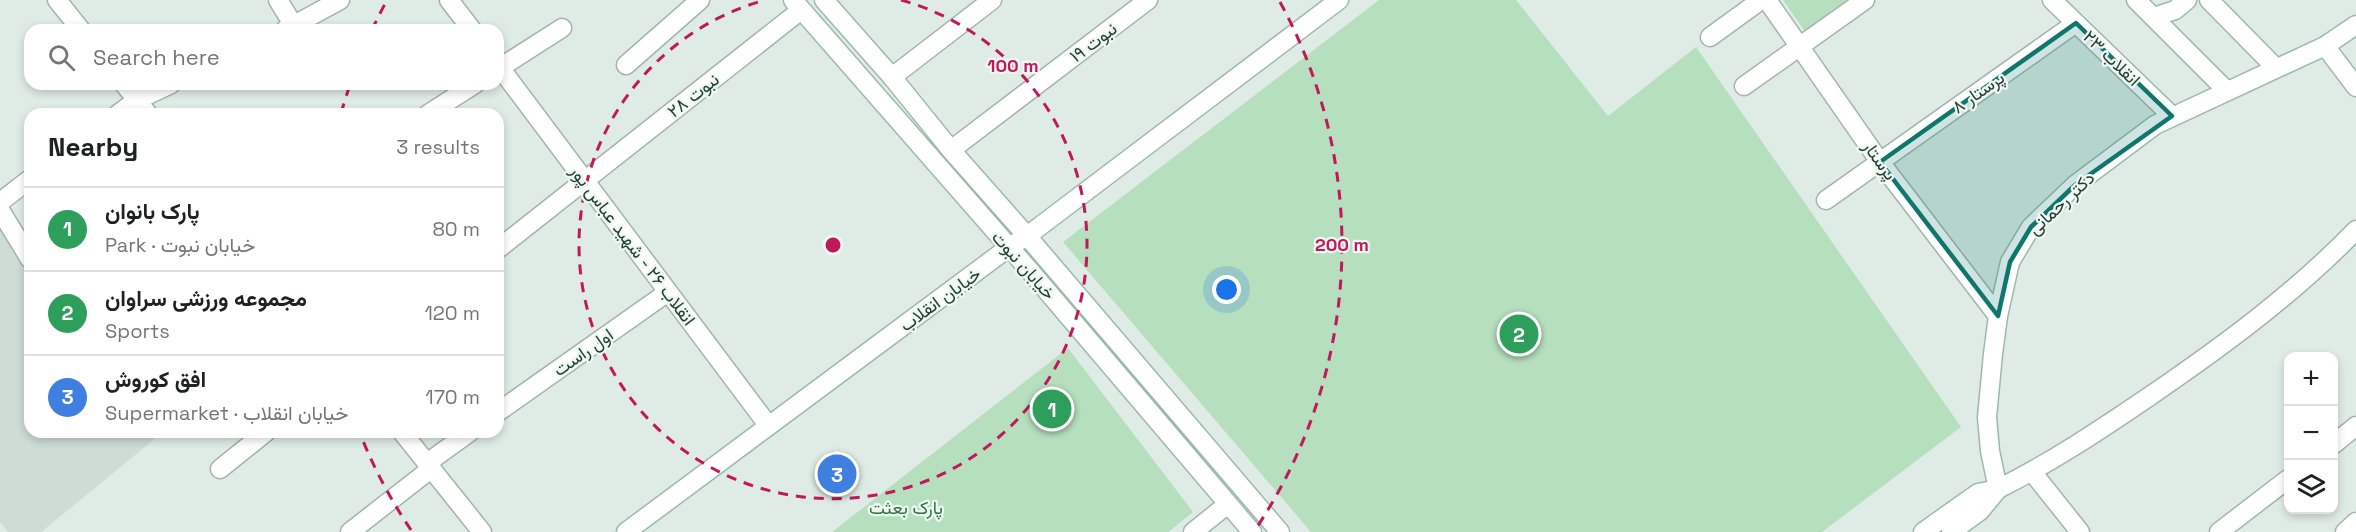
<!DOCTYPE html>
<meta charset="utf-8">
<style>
:root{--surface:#fff;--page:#f2f2f2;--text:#202124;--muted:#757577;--line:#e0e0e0;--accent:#0b8043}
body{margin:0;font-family:"Space Grotesk",Vazirmatn,sans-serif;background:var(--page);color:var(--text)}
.controls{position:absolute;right:18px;bottom:18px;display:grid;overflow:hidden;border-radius:12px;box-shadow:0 3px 9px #0003}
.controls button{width:54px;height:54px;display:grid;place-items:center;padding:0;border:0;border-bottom:2px solid var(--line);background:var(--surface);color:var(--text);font:30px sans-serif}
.you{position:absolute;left:1227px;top:290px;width:21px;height:21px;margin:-15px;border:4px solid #fff;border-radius:50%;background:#1a73e8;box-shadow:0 0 0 9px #1a73e833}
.badge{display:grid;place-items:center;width:39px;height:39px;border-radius:50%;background:var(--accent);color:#fff;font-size:20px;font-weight:700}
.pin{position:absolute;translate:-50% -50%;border:3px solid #fff;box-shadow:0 2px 6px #0006}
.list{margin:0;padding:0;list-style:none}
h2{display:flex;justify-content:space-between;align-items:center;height:78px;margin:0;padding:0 24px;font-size:26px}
h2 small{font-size:20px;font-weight:400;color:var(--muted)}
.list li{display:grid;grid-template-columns:39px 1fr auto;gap:18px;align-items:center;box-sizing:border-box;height:84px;padding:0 24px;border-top:2px solid var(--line)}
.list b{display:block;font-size:22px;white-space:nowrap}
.list p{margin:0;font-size:20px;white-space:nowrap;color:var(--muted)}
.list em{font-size:20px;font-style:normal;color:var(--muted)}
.icon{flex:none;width:33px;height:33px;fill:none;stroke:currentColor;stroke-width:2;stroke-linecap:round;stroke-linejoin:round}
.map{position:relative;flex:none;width:2356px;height:532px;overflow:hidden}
.search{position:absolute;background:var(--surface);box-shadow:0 3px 9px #0003;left:24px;top:24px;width:480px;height:66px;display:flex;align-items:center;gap:15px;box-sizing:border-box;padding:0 21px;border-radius:18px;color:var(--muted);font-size:22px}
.panel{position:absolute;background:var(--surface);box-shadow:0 3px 9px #0003;left:24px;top:108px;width:480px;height:330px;border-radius:18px}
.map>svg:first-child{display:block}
.built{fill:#cddcd4}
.green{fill:#b6dfbd}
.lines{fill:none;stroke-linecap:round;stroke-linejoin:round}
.street-casing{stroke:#a2b4ac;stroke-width:21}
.secondary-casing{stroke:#9db9ac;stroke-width:21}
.street{stroke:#fff;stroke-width:18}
.secondary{stroke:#fff;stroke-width:18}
.marked{fill:#0f766e;fill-opacity:0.2;stroke:#0f766e;stroke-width:4.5;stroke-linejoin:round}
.ring{fill:none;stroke:#c2185b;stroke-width:3;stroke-dasharray:10 8}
.labels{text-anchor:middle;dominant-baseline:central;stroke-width:4.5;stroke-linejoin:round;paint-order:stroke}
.street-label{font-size:18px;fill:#1f3e33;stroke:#f0f8f3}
.park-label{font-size:18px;fill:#25783e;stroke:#f0f8f3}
.centre{fill:#c2185b;stroke:#f0f8f3;stroke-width:3}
.ring-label{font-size:18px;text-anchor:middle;font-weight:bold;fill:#c2185b;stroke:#f0f8f3;stroke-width:4.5;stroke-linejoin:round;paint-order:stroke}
</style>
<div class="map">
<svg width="2356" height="532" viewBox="0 0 2356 532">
<rect width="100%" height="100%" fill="#dfece5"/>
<path class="built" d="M0,222L30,270V432L162,433L41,532H8L0,522Z"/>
<path class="green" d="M1379,0H1516L1608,116L1696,47L1961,427L1822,532H1311L1063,242Z
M1783,0H1852L1806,33Z
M1068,348L1193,512L1168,532H832Z"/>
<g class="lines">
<g class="street-casing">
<path id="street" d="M57,0L81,30
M278,0L294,26
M449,0L472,30
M1767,0L1880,162L1998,316
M2052,0L2172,116
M285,30L340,0
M1710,37L1761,0
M2325,46L2356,87
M498,65L768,425
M626,65L700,0
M498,69L562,28
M892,77L992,0
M124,84L148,114
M1744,86L1865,0
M118,114L137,100L171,84
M428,114L475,84
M951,150L1148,0
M1826,200L2076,23
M0,202L30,179
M0,210L30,259
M498,249L801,10
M498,412L668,292
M402,432L482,532
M2334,444L2356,426
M427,463L470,432
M220,469L266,432
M2033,473L2080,532
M1998,489C2052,462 2100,430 2150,396C2223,346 2294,294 2356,230
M350,532L432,468
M1193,532L1228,504
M2219,532L2288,479
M2345,532L2356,522"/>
</g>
<g class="secondary-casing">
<path id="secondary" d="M793,0L1030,271L1252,532
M824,0L892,77L951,150L1027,236L1280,532
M2136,0L2227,91
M2209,0L2276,68
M2154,17L2175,10L2187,0
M1998,489L1990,451L1987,417L1993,354L1998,316L2010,262L2031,227L2075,185L2155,125L2325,46L2356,25
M626,532L1008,248L1027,236L1339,0
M1923,532L1978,493L1998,489
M1951,532L1980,511L1998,489"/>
</g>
<use href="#street" class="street"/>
<use href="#secondary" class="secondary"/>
</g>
<path class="marked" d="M2076,23L2172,116L2075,185L2031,227L2010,262L1998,316L1880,162Z"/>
<g class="ring">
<path d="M901 0A254 254 0 1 1 765 0"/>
<path d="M411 530A509 509 0 0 1 361 436M341 113A509 509 0 0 1 349 88M372 30A509 509 0 0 1 386 2M1280 2A509 509 0 0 1 1255 530"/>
</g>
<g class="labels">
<g class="street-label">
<text transform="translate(1093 42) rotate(-37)">نبوت ۱۹</text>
<text transform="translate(2112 58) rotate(44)">انقلاب ۲۳</text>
<text transform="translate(1978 92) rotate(-35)">پرستار ۸</text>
<text transform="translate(693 95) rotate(-38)">نبوت ۲۸</text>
<text transform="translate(1880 160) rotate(54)">پرستار</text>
<text transform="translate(2061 203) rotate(-43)">دکتر رحمانی</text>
<text transform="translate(633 245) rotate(53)">انقلاب ۲۶ - شهید عباس پور</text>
<text transform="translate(1024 265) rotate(48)">خیابان نبوت</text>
<text transform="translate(940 299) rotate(-36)">خیابان انقلاب</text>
<text transform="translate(583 352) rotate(-35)">اول راست</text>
</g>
<g class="park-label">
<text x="906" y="507">پارک بعثت</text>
</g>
</g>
<circle cx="833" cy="245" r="9" class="centre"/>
<g class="ring-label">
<text x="1013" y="72">100 m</text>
<text x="1342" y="251">200 m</text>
</g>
</svg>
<div class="controls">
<button>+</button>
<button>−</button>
<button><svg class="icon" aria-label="layers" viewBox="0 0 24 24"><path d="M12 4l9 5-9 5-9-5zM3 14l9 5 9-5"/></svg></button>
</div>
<div class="you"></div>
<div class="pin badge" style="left:1052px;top:409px;background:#2e9e5b">1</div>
<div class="pin badge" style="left:1519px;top:334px;background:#2e9e5b">2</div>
<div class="pin badge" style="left:837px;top:474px;background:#3f7fe0">3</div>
<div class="search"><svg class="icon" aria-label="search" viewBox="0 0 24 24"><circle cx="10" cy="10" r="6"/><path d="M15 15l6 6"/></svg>Search here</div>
<section class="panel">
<h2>Nearby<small>3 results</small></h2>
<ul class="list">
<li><span class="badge" style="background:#2e9e5b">1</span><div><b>پارک بانوان</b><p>Park · خیابان نبوت</p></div><em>80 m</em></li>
<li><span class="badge" style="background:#2e9e5b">2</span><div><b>مجموعه ورزشی سراوان</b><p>Sports</p></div><em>120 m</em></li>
<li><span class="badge" style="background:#3f7fe0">3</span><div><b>افق کوروش</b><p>Supermarket · خیابان انقلاب</p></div><em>170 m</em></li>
</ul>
</section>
</div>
